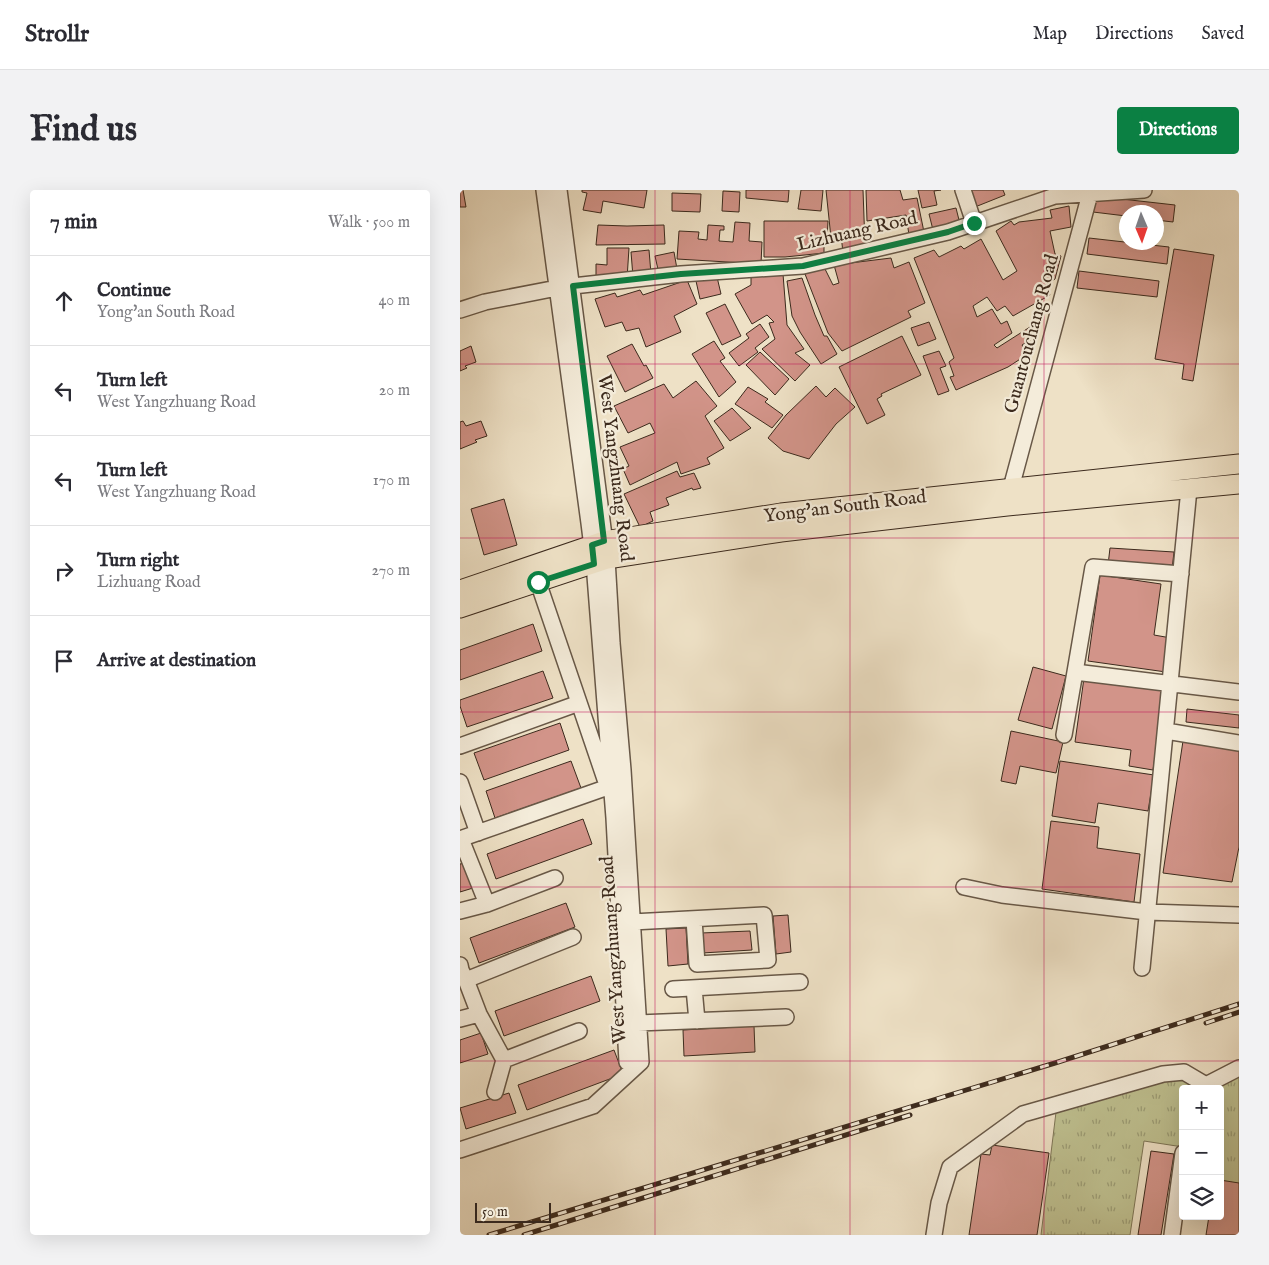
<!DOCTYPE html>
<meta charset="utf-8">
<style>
:root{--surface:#fff;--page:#f2f2f3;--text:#2b2b33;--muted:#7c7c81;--line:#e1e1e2;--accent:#0b8043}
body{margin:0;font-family:"IM FELL English",serif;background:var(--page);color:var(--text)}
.controls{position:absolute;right:15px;bottom:15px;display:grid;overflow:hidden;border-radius:5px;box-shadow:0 5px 20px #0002}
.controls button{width:45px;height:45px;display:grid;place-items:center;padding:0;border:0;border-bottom:1px solid var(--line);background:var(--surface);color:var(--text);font:25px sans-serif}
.compass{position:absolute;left:659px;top:15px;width:45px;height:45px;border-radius:50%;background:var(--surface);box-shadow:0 5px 20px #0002;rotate:178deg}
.scale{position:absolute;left:15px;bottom:12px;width:76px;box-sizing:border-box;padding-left:5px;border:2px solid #3c2a1d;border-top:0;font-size:14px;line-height:18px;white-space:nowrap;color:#3c2a1d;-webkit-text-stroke:4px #f4ecda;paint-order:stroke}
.stop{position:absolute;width:15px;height:15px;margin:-11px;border:4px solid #0b8043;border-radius:50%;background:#fff}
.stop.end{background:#0b8043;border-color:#fff;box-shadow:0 1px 5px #0008}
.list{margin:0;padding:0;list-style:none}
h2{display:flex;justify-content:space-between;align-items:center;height:65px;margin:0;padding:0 20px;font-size:21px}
h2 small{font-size:16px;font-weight:400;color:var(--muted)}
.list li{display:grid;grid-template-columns:32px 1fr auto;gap:15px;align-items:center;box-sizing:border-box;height:90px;padding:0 20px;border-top:1px solid var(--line)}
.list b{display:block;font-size:19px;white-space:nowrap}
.list p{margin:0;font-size:16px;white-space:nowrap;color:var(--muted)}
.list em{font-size:16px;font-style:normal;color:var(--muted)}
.icon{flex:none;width:28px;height:28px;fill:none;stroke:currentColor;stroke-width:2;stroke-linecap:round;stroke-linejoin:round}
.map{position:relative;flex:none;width:779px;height:1045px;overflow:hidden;border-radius:5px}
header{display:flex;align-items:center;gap:30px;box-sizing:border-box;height:70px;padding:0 25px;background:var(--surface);border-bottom:1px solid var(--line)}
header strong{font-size:24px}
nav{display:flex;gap:28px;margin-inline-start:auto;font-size:18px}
.intro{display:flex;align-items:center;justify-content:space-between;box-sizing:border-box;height:120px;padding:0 30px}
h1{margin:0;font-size:35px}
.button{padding:12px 22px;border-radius:5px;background:var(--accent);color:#fff;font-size:18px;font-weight:700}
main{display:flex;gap:30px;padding:0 30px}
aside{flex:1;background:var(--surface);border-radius:5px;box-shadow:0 5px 20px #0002}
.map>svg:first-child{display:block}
.grass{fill:url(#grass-tufts);stroke:#7e7657}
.building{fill:#d29489;stroke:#3c2a1d}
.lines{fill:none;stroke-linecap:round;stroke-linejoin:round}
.minor-casing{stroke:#685847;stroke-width:18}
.major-casing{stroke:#3c2a1d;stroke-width:21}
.minor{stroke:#f4ecda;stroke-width:15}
.major{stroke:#eee1c6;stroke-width:19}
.rail-casing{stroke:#3c2a1d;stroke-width:5}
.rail{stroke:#f4ecda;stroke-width:3;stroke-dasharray:9;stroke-linecap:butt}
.route{stroke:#0b8043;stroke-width:6}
.grid{fill:none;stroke:#c2185b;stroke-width:1;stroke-opacity:0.55}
.labels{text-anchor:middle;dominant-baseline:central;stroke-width:4.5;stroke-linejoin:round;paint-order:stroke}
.street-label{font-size:19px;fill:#3c2a1d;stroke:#f4ecda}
</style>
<header>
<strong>Strollr</strong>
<nav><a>Map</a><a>Directions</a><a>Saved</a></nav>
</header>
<div class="intro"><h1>Find us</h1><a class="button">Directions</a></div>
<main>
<aside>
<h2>7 min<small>Walk · 500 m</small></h2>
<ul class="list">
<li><svg class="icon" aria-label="ahead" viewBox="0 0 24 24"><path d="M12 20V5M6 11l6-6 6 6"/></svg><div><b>Continue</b><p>Yong'an South Road</p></div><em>40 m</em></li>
<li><svg class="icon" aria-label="left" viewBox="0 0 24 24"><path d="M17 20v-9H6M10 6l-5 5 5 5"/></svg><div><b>Turn left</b><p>West Yangzhuang Road</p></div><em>20 m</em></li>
<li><svg class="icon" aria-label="left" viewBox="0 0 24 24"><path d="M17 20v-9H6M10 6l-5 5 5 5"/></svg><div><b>Turn left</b><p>West Yangzhuang Road</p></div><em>170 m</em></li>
<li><svg class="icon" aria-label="right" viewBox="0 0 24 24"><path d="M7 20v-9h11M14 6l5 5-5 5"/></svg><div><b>Turn right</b><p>Lizhuang Road</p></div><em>270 m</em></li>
<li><svg class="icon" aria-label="arrive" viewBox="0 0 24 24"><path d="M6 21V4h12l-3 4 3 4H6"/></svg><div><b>Arrive at destination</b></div></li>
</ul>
</aside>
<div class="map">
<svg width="779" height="1045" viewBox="0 0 779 1045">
<defs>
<pattern id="grass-tufts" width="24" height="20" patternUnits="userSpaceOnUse" patternTransform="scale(1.25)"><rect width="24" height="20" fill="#bfc191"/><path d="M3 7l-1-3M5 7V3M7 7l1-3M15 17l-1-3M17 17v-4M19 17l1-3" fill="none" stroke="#9c9d76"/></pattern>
</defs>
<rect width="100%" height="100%" fill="#eee1c6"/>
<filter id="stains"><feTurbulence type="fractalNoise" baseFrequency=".004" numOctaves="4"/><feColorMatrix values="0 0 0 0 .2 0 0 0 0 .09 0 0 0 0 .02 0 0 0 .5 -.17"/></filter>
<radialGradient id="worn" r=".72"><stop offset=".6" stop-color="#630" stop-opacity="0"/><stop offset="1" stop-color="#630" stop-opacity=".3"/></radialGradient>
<path class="grass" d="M779,878V1002L760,998V899H723V957L684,951L670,1045H581L597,914L703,884L746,895Z"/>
<path class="building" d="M0,0H3L6,17H0Z
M122,0H187L184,18L143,11L141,23L123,20L127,3L122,2Z
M286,0H329L328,12L286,8Z
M341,0H363L361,21L338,19Z
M366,0H403L405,55L383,62L381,46L371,48Z
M406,0H440L443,10L457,8L464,42L449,45L446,25L407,31Z
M458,0H481L474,1L477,15L462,18Z
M509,0H543L545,5L515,17Z
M263,1L280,2L279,22L262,21Z
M212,3L241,4L240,22L212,21Z
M635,6L715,15L713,32L696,30V22H666V26L633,22Z
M609,16L611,37L590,41L595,64L601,66L595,89L584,96L590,105L553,126L545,116L537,121L527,107L513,116L517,127L532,119L541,134L547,131L552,143L534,155L537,158L570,137L575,147L562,155L568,164L548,177L496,200L490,187L494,186L489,172L494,168L454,68L474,60L479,67L501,56L504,59L521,49L543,90L557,81L536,41L551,31L554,35L559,32L592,28L590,20Z
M496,18L500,34L473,40L469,24Z
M304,31H368L367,49H364V63L325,67H304Z
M275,32L290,33L289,51L302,52L301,74L217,69L219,41L239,42L238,49L247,50L248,35L264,36V40H260L259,51L273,52Z
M138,35L167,36L204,35L205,54L136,55Z
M629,48L709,57L707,74L627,64Z
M147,58H169L167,89L136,90V74L147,75Z
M714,59L754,65L733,191L722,189L724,174L695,169Z
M189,60L191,84L173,87L171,62Z
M214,62L217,79L199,84L195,66Z
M431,68L434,78L449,72L465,113L448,121L451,127L382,161L368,143L345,84L364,77L373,95L379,93L374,75Z
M619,81L699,91L697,107L617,98Z
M291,84H323L327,135L344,159L335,163L350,175L335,191L302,159L315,149L309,133L314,132L307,125L292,134L275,104L291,95Z
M257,87L261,104L240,109L236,91Z
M342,88L355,125L364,146H367L377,164L361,174L340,142L332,126L327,91Z
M227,90L237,114L214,126L221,142L186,157L179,138L166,141L162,132L145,137L135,109L155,103L157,107L180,100L183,105Z
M265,114L281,146L262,155L246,123Z
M469,132L476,149L458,156L451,138Z
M300,134L309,147L295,158L298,162L279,176L269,163L289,148L286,144Z
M442,146L461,185L421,204L422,206L417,209L425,225L407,234L379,177Z
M254,151L265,168L260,171L276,192L259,207L232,164Z
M172,154L184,176L186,175L193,188L165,202L147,166Z
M11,156L16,172L5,176L7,178L0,181V161Z
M479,161L486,176L480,178L489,201L478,205L463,166Z
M300,162L329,189L315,205L286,175Z
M236,191L257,216L245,226L264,258L247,268L250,274L221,284L217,272L170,295L163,279L169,276L160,257L195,243L190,233L168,243L154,216L204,194L213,208Z
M356,196L366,207L375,198L395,217L376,234L349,269L323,261L308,248L326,225Z
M288,197L308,209L305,212L323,225L312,238L275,214Z
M272,218L291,238L270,251L254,231Z
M3,231L6,236L21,231L27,246L15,250L17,252L0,259V232Z
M217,281L220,287L234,283L241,298L233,300L232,298L206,308L209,315L190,322L193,331L180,337L164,304Z
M44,309L57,355L24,365L11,319Z
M650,358L714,362L712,379L648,375Z
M640,385L701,394L694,445L711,448L706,482L628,471Z
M73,434L82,461L0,490V460Z
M573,477L606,486L592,539L558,530Z
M83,481L93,508L7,537L0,516V510Z
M624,488L705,498L693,580L669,576L671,560L615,552Z
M727,519L779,525V538L726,532Z
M100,533L109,560L24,590L14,563Z
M551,541L603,552L596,583L560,576L556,594L541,591Z
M723,551L779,560V657L772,692L703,683Z
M111,571L121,598L35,628L26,601Z
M600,571L694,585L688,621L638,613L635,633L592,626Z
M123,629L132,654L36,689L27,664Z
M591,631L639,637L637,658L680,664L674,712L582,699Z
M4,673L13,698L0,702V674Z
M106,713L115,737L19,773L10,748Z
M328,725L331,762L316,764L313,726Z
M226,738L228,774L208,776L206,739Z
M290,741L292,760L242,763L241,743Z
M131,786L140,811L44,846L35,821Z
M294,836L295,862L224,866L223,840Z
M21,843L28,864L0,873V850Z
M154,860L163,884L67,920L58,895Z
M49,903L56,923L6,939L0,918Z
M532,955L589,963L577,1045H509L521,964L530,965Z
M691,961L714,964L701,1045H678Z
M760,990L779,993V1045H746L749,1026H760Z"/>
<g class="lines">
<g class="minor-casing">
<path id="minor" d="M84,0L129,333L134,373L154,628L167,872H181
M99,0L147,369L152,453L163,580L181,872
M503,0L514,33
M113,96L221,84L343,76L488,42L595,6L684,0
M0,120L25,112L97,98
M551,298L631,0
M78,392L145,589
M615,482L633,377L721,384
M706,541L779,553
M604,545L615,482L779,502
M0,556L119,513
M0,592L18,643
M0,649L148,597
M1,649L27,714
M504,697L542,705L687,722L779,725
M0,721L27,714L95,688
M172,732L304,725L308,770L237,774L234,729
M0,775L1,780L6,790L19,824L44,870L35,902
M682,778L729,299
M6,790L113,747
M234,798L237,831
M213,799L340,792
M0,829L19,824
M178,833L326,827
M44,870L119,841
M744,899L746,895L779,878
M0,960L133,916L181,872
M474,1045L479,1013L490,977L563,924L703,884L724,882L746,895
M712,1045L723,963"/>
</g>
<g class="major-casing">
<path id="major" d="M0,400L144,351L321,323L779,274
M0,418L147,369L321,342L547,316L779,294"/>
</g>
<use href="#minor" class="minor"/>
<use href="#major" class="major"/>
<g class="rail-casing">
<path id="rail" d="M746,833L779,822
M29,1045L595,873L779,814
M64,1045L450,925"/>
</g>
<use href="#rail" class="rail"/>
</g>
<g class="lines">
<path class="route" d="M78,392L134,374L132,355L144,351L113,96L221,84L343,76L488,42L514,33"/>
</g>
<path class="grid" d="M195,0V1045M390,0V1045M584,0V1045M0,174H779M0,348H779M0,522H779M0,697H779M0,871H779"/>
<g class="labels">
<g class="street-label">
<text transform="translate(397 42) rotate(-13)">Lizhuang Road</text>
<text transform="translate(572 144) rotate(-75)">Guantouchang Road</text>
<text transform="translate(155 278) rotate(83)">West Yangzhuang Road</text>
<text transform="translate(385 317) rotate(-7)">Yong'an South Road</text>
<text transform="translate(154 760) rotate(-94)">West Yangzhuang Road</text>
</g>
</g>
<rect width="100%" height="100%" filter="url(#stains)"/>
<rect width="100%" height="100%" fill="url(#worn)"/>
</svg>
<div class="controls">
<button>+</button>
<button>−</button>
<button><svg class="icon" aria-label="layers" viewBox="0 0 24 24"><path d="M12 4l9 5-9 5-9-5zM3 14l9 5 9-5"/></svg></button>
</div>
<svg class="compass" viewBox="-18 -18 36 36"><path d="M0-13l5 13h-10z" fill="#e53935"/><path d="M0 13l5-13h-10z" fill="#7c7c81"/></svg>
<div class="scale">50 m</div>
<div class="stop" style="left:78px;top:392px"></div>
<div class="stop end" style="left:514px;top:33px"></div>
</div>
</main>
